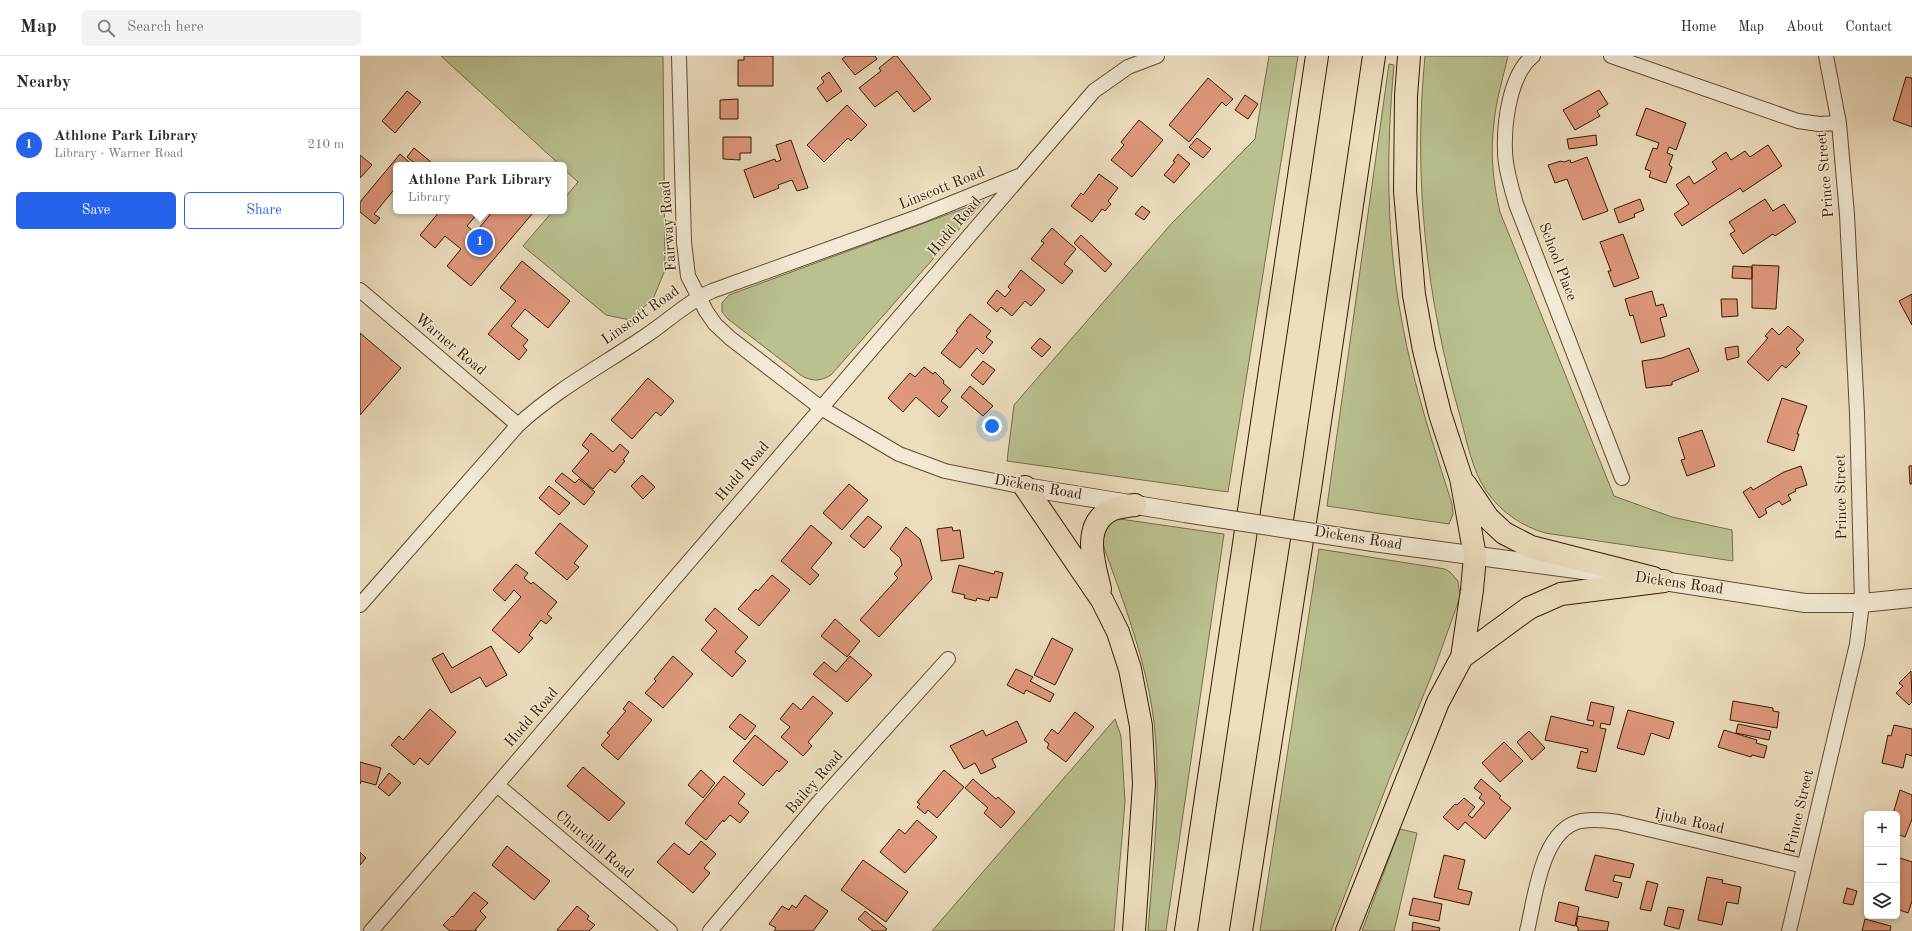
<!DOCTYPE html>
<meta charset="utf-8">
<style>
:root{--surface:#fff;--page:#f2f2f3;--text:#2b2b33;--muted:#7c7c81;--line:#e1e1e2;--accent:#2563eb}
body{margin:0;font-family:"Old Standard TT",serif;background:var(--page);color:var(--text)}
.controls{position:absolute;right:12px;bottom:12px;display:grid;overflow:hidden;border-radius:6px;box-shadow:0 2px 6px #0003}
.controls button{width:36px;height:36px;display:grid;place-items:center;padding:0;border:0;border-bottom:1px solid var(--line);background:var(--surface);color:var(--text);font:20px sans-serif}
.you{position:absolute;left:632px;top:370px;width:14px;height:14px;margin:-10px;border:3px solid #fff;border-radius:50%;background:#1a73e8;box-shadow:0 0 0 6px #1a73e833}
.badge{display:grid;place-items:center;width:26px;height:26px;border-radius:50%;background:var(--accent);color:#fff;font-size:13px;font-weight:700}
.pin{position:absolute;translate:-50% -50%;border:2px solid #fff;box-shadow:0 1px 4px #0006}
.popup{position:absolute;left:33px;top:106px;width:174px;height:52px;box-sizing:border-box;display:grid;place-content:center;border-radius:6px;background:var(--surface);filter:drop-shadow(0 1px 3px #0005);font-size:13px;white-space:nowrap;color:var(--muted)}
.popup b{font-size:15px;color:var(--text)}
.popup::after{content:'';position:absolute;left:50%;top:100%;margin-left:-8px;border:8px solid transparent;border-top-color:var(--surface)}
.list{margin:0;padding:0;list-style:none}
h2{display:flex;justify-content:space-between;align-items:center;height:52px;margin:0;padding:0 16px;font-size:17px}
h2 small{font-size:13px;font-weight:400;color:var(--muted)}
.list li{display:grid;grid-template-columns:26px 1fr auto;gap:12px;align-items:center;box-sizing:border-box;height:72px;padding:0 16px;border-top:1px solid var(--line)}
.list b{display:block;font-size:15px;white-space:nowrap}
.list p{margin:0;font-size:13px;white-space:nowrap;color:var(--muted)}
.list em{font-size:13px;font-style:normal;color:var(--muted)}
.actions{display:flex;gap:8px;padding:12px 16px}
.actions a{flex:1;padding:9px 0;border:1px solid var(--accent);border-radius:6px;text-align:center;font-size:14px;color:var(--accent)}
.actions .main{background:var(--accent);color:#fff}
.icon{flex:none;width:22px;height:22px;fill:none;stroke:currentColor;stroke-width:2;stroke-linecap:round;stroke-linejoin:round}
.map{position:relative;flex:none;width:1552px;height:875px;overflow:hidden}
header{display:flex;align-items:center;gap:24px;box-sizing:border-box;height:56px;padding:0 20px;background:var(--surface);border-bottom:1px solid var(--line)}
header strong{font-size:19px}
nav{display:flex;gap:22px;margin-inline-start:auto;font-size:14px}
.search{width:280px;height:36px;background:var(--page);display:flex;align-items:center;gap:10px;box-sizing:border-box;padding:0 14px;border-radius:6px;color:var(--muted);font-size:15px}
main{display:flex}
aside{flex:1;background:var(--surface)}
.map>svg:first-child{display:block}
.green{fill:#bac08f;stroke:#786c48}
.building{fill:#e0987d;stroke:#351901}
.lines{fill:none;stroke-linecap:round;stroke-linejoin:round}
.minor-casing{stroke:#634a30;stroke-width:16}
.tertiary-casing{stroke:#634a30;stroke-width:20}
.motorway-casing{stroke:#351901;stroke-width:24}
.minor{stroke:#f3e9d4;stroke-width:14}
.tertiary{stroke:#f3e9d4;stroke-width:18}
.motorway{stroke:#ecddbd;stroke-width:22}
.tertiary-bridge-casing{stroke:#634a30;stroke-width:20;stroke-linecap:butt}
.tertiary-bridge{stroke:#f3e9d4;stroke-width:18}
.labels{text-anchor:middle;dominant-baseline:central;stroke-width:3;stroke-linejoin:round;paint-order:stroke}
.street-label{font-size:15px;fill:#351901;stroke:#f3e9d4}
</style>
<header>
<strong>Map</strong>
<div class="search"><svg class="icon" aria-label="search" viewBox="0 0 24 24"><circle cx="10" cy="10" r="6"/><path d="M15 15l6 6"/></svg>Search here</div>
<nav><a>Home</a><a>Map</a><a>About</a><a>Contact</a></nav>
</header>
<main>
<aside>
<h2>Nearby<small></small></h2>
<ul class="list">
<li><span class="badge">1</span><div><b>Athlone Park Library</b><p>Library · Warner Road</p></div><em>210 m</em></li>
</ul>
<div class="actions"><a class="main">Save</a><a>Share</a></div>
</aside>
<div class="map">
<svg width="1552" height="875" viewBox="0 0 1552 875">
<rect width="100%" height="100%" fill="#ecddbd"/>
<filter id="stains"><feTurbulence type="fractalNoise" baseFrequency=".005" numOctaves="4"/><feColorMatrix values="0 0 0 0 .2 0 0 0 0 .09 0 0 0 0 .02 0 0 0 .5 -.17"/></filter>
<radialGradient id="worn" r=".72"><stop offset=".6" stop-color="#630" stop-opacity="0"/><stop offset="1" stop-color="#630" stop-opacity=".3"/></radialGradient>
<path class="green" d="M81,0H303L305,214L293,243L270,264L246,259L163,190L193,155H204V143L218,126L204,113V109H200Z
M909,0H938L868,436L647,405L654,349L812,167L895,83Z
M1065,0H1148C1143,22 1136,44 1134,67C1130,97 1133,126 1140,156L1254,440L1312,461L1372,474L1373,505L1185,477C1162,470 1142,457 1127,436C1112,415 1107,385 1100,360C1066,242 1053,122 1065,0Z
M1029,8L1034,9C1026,96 1026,181 1042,266C1053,328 1073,388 1092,448L1093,458L1089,468L967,450Z
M624,145L471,319C461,325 453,326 442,320L368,263L362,256V247L369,239Z
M760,463L864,478L806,875H788C793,806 802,736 794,666C786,604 764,547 743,489C742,477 747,464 760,463Z
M959,493L1085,513L1090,516L1098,525L1100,541L1075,611L1030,721L971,875H900Z
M755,663L761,680L765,746L754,875H572Z
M1040,773L1057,777L1034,875H1002Z"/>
<path class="building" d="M384,0H413V30H378V4H384Z
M486,0H515L517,3L495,19L482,3Z
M534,0H537L571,43L554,56L537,35L515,51L499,32L521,15L519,12Z
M469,16L482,35L467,46L457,32L464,26L461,22Z
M1546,21L1552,22V71L1533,64Z
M848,22L873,43L866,50L862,46L829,86L809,69Z
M1239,34L1248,48L1237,55L1240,60L1215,74L1203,54Z
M47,35L61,46L35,77L22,65Z
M885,39L898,48L888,63L875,54Z
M378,43V63H360V44Z
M487,49L507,69L491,85L488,82L464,106L447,89Z
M1286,52L1326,67L1316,94L1309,91L1307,97L1313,99L1309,109L1312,111L1306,127L1289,121L1291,115L1285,113L1293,92L1297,93L1299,87L1276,79Z
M779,64L803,84L772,121L751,104L764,89L761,86Z
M1236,79L1237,89L1209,93L1207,83Z
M363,81H391V97H380V104L363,103Z
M837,82L851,93L843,102L829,91Z
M431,84L448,132L437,135L432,124L418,129L419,132L394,142L384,114L415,103L416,106L421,104L416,89Z
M1408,89L1422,110L1383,136L1380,132L1322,170L1314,158L1329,148L1316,129L1329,120L1334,128L1357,113L1352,106L1366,96L1371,104L1385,95L1390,101Z
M54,92L71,106L68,109H57L47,101Z
M40,98L49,106L47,109H36V138L33,135L14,158L20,162L15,168L0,156V146Z
M818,98L830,108L814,127L804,119L815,106L813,105Z
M0,99L12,109L0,122Z
M1227,101L1248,155L1223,164L1207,123L1195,127L1188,109L1201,105L1204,106L1210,104L1211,107Z
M739,118L758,132L748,145L751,148L745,155L742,153L732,166L711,150L721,137L723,139Z
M1280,143L1284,154L1274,158L1275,161L1259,167L1254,153Z
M1405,143L1413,155L1424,148L1436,166L1415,180L1413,178L1383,198L1370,178L1375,175L1369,166Z
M782,150L790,156L784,164L775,158Z
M80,155H114L117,158L107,170L115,177L133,155H168L172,158L111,230L87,210L101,193L85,180L75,192L60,179Z
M692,172L716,193L704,208L713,215L702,228L671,203L684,187L681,185Z
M1263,178L1279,222L1254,231L1248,215H1251L1240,186Z
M721,179L752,208L745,216L714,187Z
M162,205L210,245L188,272L165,253L151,270L168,284L163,290L167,294L159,304L128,278L156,245L140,232Z
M1392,209L1419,210L1416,253L1392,252Z
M1373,210L1392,211V223L1372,222Z
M661,214L685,234L671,250L665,245L652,260L641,251L637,256L627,247L637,234L645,241L651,234L648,231Z
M1292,235L1296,250L1303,248L1307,260L1300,262L1305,280L1281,287L1273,259L1270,260L1265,243Z
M1552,238V269L1539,245Z
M1361,243H1377L1378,260L1362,261Z
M610,258L631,275L626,281L633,286L623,298L617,292L600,312L581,297L598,276L596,275Z
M1428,270L1444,284L1436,293L1440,297L1426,312L1422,309L1408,325L1387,306L1408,282L1405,280L1412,272L1419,279Z
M0,277L41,312L0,359Z
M680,282L691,291L682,301L671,292Z
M1378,290L1379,301L1367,304L1365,292Z
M1329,292L1339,315L1312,326V329L1286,332L1282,305L1302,302Z
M623,305L635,314L623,329L611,319Z
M564,311L573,318L575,316L584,325L583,327L591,334L581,345L588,351L579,361L556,341L543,356L528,342L550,317L555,321Z
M288,322L314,345L301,360L296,356L272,383L251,364Z
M610,330L633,350L623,360L601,341Z
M1422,342L1447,350L1437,378H1439L1434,395L1407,386Z
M1342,374L1355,410L1327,420L1321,404L1325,403L1318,382Z
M231,377L253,396L260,388L269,396L263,404L265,405L255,417L250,413L233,433L212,415L229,395L222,389Z
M1441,410L1447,429L1435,433L1436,435L1428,439L1431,444L1422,449L1419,445L1405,453L1407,457L1399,462L1383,436L1391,431L1393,434L1424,416Z
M1549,410H1552V428H1550Z
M202,417L215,427L219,423L235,436L224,449L195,425Z
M282,419L295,431L283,443L271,430Z
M489,428L508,444L482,474L463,457Z
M189,430L210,447L199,459L179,442Z
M508,460L522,471L504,492L490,480Z
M200,467L228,490L214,507L219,511L207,524L175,497Z
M451,469L472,487L451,512L459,519L450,529L421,505Z
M546,471L560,483L572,523L519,581L500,564L538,522L534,518L542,509L540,502L530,493Z
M592,471L593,475L600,474L604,502L581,505L577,473Z
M156,508L168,517L164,522L171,528L173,526L197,546L187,558L192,562L186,568L181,564L169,579L173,582L159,597L132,574L161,541L154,534L145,545L133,534Z
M599,509L634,518L635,515L643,517L637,542L630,541L629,545L617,542L616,545L604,542L605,539L592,536Z
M412,519L430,534L399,570L378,553L396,533L398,535Z
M355,552L388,581L375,596L386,605L372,621L341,594L357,575L345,564Z
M475,563L500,585L487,601L461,580Z
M692,582L713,593L695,629L674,619Z
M131,590L147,619L126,631L120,621L91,637L72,603L83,597L92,612Z
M313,600L333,618L303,652L285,637L296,625L294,623Z
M490,600L512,619L487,646L453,618L464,606L476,616Z
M656,613L673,621L670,625L694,638L690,646L666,634L664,638L647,629Z
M1551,615L1552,646L1549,649L1536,637L1543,630L1539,627Z
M453,640L473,657L448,686L452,690L443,700L421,681L430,671L420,663L433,647L441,654Z
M269,645L292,664L258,704L241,689L250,679L247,677L266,655L263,653Z
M1373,645L1413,652V655L1419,656L1417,672L1370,664Z
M1231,646L1254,651L1250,669L1241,667L1240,672L1246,673L1236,716L1217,712L1221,695L1227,697L1228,693L1185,684L1191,660L1233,670L1234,665L1227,664Z
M70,653L96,676L68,709L60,702L54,709L31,689L39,680L43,684Z
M1268,654L1314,666L1309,683L1291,677L1284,699L1257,692Z
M715,656L734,671L706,706L687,692L689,688L684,684L692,673L698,678Z
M380,658L396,670L385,684L369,671Z
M657,665L667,686L632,703L636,711L621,718L615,707L604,713L590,690L623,674L626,680Z
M1378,668L1411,675L1409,684L1376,677Z
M1534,669L1552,673V700L1546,698L1543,712L1522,707L1528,679L1531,680Z
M1364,674L1397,684L1396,687L1407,690L1404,702L1392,699L1391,701L1358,691Z
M1169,675L1185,692L1172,704L1157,686Z
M395,679L428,706L419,716L417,714L403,730L373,705Z
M1144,686L1163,705L1140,726L1122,707Z
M0,706L21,712L16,729L1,725L0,728Z
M223,711L265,747L249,765L207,730Z
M341,714L355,727L343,742L328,729Z
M584,714L604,731L577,762L568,754L565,758L557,751L560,748L557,746Z
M29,717L41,727L29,740L18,731Z
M364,720L385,738L378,747L389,756L380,767L370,759L364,766L363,764L346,784L325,767Z
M613,723L636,743L638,741L655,756L641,772L624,757L628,752L605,732Z
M1121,723L1141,740L1139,742L1151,752L1125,783L1105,766L1098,774L1083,761L1095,748L1097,749L1104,742L1115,751L1108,759L1112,762L1125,747L1119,742L1122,738L1114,732Z
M1540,734L1552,739V763L1545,781L1537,778V758H1533Z
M557,764L577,781L545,817L520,796L539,773L545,778Z
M341,785L356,798L344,812L350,817L333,837L297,806L314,787L329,799Z
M147,790L190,825L174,844L132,809Z
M0,796L6,802L0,809Z
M1084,799L1105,804L1098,833L1112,836L1109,849L1074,841Z
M1235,799L1274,808L1270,822L1255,819L1253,825L1262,827L1258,842L1225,834Z
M1537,801L1552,806V845L1548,857L1537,853Z
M503,804L548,836L526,866L481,834Z
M1347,821L1363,824L1362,827L1381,831L1378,848L1367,846L1362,869L1338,864Z
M1287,825L1298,828L1291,855L1280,853Z
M1487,832L1497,835L1493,849L1483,847Z
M114,836L128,847L120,855L126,861L115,874L117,875H90L83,869L92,860L93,861Z
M445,839L468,855L453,875H414L416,872L409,868L422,850L429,854L432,849L436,852Z
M1053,842L1082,848L1079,865L1049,859Z
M1199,846L1219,851L1215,870L1195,865Z
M217,850L229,860L227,863L235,869L229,875H199L197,874Z
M1308,851L1324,854L1319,873L1304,869Z
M505,855L527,873L525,875H513L498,863Z
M1218,860L1249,866L1247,875H1218V871L1216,870Z
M1505,863L1531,870L1530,875H1502Z
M1053,866L1080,872L1079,875H1052Z"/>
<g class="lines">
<g class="minor-casing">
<path id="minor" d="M319,0L324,186L328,220L346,255L355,268L370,282L461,352L539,398L585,415L665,431
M1173,0C1150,18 1144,66 1145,94C1145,112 1151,130 1156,148L1262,422
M1251,0L1438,65L1459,68L1479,67
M0,234L158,369
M0,549L158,369C196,334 241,310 284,281C307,266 327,246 352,235L560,160L659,120
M137,729L310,875
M11,875L734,35L768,11L797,0
M350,875L459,746L588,603
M1167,875C1175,843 1181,773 1221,765C1233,763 1246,764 1258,766L1444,810
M1429,875L1497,588L1502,547L1497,357L1487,159L1479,67L1466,0"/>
</g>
<g class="tertiary-casing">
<path id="tertiary" d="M665,431L825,457
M1013,486L1238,516
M1291,523L1445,547H1502L1552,542"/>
</g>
<g class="motorway-casing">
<path id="motorway" d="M1049,0L1046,40L1045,135L1054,239L1064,294L1080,358L1101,422L1115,500L1112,534L1102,601
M1105,428L1128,462L1144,477L1171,491L1293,522
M665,431L742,544L758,576L770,613L781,670L784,728L774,875
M740,533C734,508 721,469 751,454C758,451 768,450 775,449
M826,875L957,0
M881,875L950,433L1014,0
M987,875L1078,646L1102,601L1169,552L1201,538L1304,525"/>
</g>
<use href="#minor" class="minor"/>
<use href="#tertiary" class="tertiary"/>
<use href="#motorway" class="motorway"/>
<g class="tertiary-bridge-casing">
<path id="tertiary-bridge" d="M825,457L1013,486"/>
</g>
<use href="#tertiary-bridge" class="tertiary-bridge"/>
</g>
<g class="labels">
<g class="street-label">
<text transform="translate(1466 119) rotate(-95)">Prince Street</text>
<text transform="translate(582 133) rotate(-22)">Linscott Road</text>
<text transform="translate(309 170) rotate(-94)">Fairway Road</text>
<text transform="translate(595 171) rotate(-49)">Hudd Road</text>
<text transform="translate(1197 206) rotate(69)">School Place</text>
<text transform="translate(281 260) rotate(-35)">Linscott Road</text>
<text transform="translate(90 289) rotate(40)">Warner Road</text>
<text transform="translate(383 416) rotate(-49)">Hudd Road</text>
<text transform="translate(678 432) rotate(10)">Dickens Road</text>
<text transform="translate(1482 441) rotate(-91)">Prince Street</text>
<text transform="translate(998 483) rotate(9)">Dickens Road</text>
<text transform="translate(1319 528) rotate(8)">Dickens Road</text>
<text transform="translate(172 662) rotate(-49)">Hudd Road</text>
<text transform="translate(455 727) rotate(-49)">Bailey Road</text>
<text transform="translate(1440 756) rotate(-77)">Prince Street</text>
<text transform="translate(1329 766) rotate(13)">Ijuba Road</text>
<text transform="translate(234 789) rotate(40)">Churchill Road</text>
</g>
</g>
<rect width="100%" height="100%" filter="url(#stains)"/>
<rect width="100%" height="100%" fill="url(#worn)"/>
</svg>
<div class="controls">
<button>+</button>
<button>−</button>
<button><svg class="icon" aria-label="layers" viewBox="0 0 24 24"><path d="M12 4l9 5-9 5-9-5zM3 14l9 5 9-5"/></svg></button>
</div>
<div class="you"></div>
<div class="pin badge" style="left:120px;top:186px">1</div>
<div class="popup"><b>Athlone Park Library</b>Library</div>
</div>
</main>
